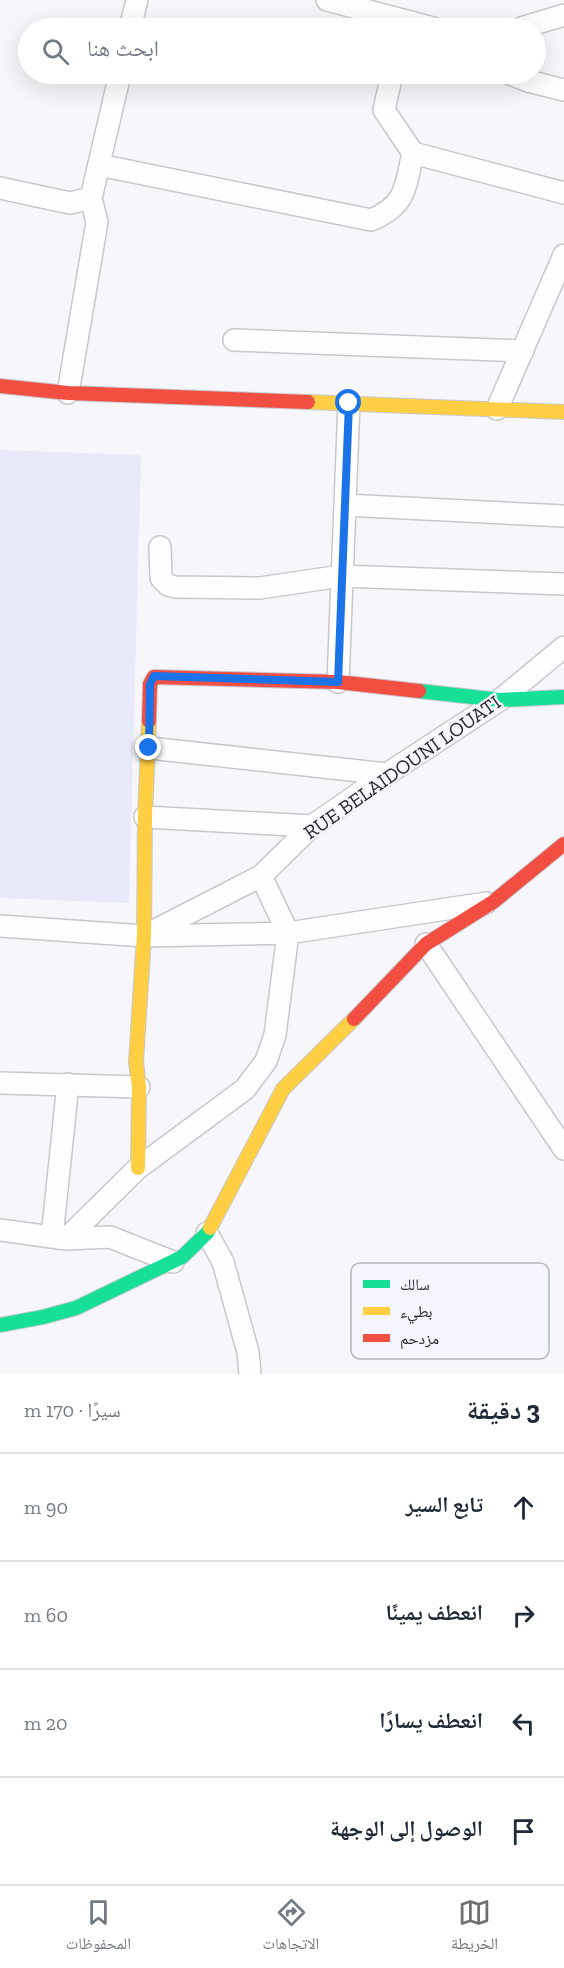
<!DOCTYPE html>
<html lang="ar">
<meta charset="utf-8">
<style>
:root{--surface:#fff;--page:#f6f6f7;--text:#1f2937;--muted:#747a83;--line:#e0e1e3;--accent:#6f6f72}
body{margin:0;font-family:"Zilla Slab","Noto Naskh Arabic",serif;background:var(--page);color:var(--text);direction:rtl}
.stop{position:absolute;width:18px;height:18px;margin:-14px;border:4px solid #1a73e8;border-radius:50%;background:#fff}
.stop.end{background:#1a73e8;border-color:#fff;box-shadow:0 2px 6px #0008}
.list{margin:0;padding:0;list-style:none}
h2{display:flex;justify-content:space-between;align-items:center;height:78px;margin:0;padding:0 24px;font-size:26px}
h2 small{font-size:20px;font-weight:400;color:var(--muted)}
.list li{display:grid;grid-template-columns:39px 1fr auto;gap:18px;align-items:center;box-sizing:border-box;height:108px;padding:0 24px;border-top:2px solid var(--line)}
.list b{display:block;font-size:22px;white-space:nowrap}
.list em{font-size:20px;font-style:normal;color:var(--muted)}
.icon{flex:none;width:33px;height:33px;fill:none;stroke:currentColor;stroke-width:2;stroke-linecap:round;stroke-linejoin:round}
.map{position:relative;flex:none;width:564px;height:1374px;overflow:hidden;direction:ltr}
.search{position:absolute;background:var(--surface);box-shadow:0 6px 24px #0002;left:18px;right:18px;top:18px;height:66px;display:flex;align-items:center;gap:15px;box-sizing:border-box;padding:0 21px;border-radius:33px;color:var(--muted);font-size:22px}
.sheet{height:510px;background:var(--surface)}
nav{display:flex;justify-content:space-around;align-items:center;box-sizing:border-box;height:84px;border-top:2px solid var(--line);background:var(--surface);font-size:16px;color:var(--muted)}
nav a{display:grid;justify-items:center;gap:3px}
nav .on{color:var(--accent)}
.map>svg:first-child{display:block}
.green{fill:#e9eaf9}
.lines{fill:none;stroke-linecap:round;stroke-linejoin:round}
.street-casing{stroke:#c8c8cc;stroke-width:24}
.fast-casing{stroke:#c8c8cc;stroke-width:16}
.slow-casing{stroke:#c8c8cc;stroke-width:16}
.jam-casing{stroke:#c8c8cc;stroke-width:16}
.street{stroke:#fefefe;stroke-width:21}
.fast{stroke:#16e098;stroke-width:14}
.slow{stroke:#ffcf43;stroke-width:14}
.jam{stroke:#f24e42;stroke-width:14}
.route{stroke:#1a73e8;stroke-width:8}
.labels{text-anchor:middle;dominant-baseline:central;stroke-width:4.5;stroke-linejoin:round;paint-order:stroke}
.street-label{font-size:20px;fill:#262629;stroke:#f4f5fd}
.key{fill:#f4f5fd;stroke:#b6b7bd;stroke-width:1.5}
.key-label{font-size:16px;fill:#262629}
</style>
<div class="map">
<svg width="564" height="1374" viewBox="0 0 564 1374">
<rect width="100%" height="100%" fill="#f6f6fb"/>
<path class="green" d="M0,450L141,455L129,903L0,898Z"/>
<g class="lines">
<g class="street-casing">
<path id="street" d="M327,0L433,28
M130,28L137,0
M521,28L564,15
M392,74L384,110L413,153
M510,74L528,81L564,90
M99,165L371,220C407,205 405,187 413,153L564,193
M0,188L70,203L91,198
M234,340L523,351
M68,393L97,222L91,198L120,74
M497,409L564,255
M345,505L564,516
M160,547L161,578L168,585L175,587L260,588L341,576L564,584
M338,682L349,403
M149,748L387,774
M145,817L312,826
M0,926L144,936L288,933L486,903
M144,936L261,876L312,826L387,774L500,700L564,647
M426,944L564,1149
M0,1083L139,1087
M0,1230L66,1239L138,1168L245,1089L266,1061L275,1035L288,933L261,876
M207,1233L223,1262L248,1352L250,1374
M52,1237L68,1084
M66,1239L110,1237L173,1262"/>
</g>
<g class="fast-casing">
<path id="fast" d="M419,691L500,700L564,697
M0,1325L43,1317L76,1308L182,1257L207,1233L210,1228"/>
</g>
<g class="slow-casing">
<path id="slow" d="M308,402L564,412
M138,1168L139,1087L136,1062L144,936L145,817L149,721
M210,1228L283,1089L354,1019"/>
</g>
<g class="jam-casing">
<path id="jam" d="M0,386L68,393L308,402
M149,721L150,684L154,677L338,682L419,691
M354,1019L426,944L493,902L564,844"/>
</g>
<use href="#street" class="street"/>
<use href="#fast" class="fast"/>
<use href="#slow" class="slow"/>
<use href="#jam" class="jam"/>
</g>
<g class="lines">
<path class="route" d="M149,748L150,684L154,676L338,682L349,403"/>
</g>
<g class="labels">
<g class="street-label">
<text transform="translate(402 767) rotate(-35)">RUE BELAIDOUNI LOUATI</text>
</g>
</g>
<rect x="351" y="1263" width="198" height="96" rx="9" class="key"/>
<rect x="363" y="1280" width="27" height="8" fill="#16e098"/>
<rect x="363" y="1307" width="27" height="8" fill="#ffcf43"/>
<rect x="363" y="1334" width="27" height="8" fill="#f24e42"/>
<g class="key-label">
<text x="400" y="1290">سالك</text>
<text x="400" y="1317">بطيء</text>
<text x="400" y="1344">مزدحم</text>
</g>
</svg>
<div class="stop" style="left:349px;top:403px"></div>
<div class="stop end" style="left:149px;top:748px"></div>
<div class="search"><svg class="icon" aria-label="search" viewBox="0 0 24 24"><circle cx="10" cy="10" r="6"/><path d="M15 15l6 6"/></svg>ابحث هنا</div>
</div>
<section class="sheet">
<h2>3 دقيقة<small>سيرًا · 170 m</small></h2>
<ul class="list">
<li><svg class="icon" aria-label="ahead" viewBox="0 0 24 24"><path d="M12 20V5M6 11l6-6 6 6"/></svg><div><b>تابع السير</b></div><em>90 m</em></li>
<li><svg class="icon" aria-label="right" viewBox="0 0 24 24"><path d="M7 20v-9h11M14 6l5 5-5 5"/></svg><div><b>انعطف يمينًا</b></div><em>60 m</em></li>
<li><svg class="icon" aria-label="left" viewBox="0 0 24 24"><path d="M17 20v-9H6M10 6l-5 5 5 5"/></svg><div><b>انعطف يسارًا</b></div><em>20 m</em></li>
<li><svg class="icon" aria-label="arrive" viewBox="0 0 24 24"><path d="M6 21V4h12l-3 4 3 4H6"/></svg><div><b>الوصول إلى الوجهة</b></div></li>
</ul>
</section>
<nav>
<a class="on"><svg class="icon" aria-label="map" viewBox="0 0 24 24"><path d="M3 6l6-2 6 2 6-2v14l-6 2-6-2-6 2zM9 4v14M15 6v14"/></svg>الخريطة</a>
<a><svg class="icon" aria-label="directions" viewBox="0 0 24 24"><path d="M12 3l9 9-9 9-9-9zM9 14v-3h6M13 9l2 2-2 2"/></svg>الاتجاهات</a>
<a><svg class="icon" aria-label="saved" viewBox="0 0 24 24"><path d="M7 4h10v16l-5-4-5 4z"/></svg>المحفوظات</a>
</nav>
